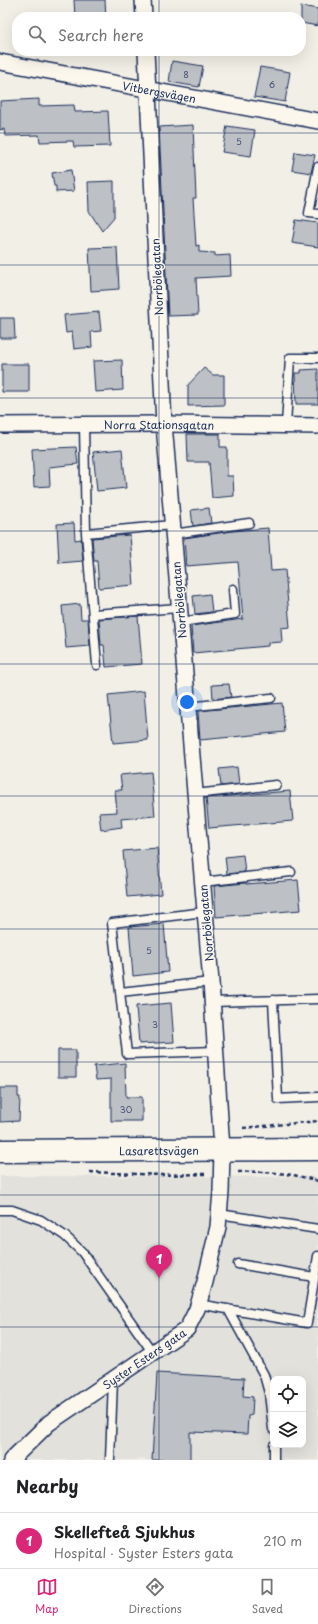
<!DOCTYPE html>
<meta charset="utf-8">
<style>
:root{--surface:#fff;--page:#f2f2f2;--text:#202124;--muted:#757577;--line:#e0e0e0;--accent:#db2777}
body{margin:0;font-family:"Playpen Sans",sans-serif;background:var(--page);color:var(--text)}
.controls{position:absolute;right:12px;bottom:12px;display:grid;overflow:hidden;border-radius:8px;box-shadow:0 4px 16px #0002}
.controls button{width:36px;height:36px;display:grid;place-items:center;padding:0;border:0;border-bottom:1px solid var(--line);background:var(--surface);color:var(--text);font:20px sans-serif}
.you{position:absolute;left:187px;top:702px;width:14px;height:14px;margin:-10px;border:3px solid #fff;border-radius:50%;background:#1a73e8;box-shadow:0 0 0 6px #1a73e833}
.badge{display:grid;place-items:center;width:26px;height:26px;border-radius:50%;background:var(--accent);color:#fff;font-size:13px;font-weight:700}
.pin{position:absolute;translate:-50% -33px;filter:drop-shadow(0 1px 2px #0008)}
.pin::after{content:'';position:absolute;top:21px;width:14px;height:12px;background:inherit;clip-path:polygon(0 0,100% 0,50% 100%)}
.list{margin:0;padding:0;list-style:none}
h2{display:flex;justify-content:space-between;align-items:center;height:52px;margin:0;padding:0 16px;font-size:17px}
h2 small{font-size:13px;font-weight:400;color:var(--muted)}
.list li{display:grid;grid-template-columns:26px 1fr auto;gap:12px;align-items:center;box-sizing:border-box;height:56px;padding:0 16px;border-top:1px solid var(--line)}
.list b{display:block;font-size:15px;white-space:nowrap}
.list p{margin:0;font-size:13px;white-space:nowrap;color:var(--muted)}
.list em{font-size:13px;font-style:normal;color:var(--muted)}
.icon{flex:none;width:22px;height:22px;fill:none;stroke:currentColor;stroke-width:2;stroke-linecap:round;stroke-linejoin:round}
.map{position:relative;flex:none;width:318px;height:1460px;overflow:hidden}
.search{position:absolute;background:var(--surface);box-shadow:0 4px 16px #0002;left:12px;right:12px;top:12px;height:44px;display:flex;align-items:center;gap:10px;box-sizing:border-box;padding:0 14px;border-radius:16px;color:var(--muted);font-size:15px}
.sheet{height:108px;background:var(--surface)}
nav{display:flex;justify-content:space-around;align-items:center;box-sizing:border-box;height:56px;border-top:1px solid var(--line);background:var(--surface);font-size:11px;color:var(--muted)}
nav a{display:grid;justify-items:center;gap:2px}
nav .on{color:var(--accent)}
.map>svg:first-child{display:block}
.built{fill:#e2e1dc;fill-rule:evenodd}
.building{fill:#bdc0c4;stroke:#1b2f5e}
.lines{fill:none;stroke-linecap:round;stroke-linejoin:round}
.lane-casing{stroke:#1b2f5e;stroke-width:11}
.street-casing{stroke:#1b2f5e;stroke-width:18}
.secondary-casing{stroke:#1b2f5e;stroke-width:25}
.path{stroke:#1b2f5e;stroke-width:2.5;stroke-dasharray:4 3;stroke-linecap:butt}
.lane{stroke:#fbf7ec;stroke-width:8}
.street{stroke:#fbf7ec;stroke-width:15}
.secondary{stroke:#fbf7ec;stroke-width:22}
.grid{fill:none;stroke:#1b2f5e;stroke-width:1;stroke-opacity:0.55}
.labels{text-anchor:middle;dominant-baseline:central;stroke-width:3;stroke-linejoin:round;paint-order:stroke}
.number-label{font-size:9px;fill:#445378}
.street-label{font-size:11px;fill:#1b2f5e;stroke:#fbf7ec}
</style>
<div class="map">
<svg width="318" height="1460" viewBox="0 0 318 1460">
<rect width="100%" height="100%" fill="#f2efe6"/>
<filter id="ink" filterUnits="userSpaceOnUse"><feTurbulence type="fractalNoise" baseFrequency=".025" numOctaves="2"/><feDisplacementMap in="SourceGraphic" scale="8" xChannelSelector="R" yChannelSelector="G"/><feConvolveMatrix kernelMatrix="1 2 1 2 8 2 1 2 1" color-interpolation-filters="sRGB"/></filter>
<g filter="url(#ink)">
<path class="built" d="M0,1176L318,1177V1460H0ZM273,1379H303V1445H273Z"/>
<path class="building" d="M74,0H105L106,17H75Z
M301,6L318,9V26L301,23Z
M172,61L203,66L199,87L169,82Z
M260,67L290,72L285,102L254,97Z
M39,99V106L74,105L75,112L108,111L110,146L74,147L73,141L40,142L39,135L5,136L4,129L0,130V101Z
M193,125L196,198H193L196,246L199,245V252L215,253V256L230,255L231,276L196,278L198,315L168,316L159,127Z
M227,126L255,130L251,156L222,152Z
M295,152L315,155L311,173L292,170Z
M71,170L74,191L56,192V186H54L52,173Z
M114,181V217L102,231L89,211L88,182Z
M296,220L318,223V247L292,243Z
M117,247L119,289L91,291L89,248Z
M99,312L101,331L91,332L92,347L74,349L72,332L66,333L64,315Z
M0,318H14L15,338H0Z
M122,360L123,390L95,392L93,361Z
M2,364H29V392H2Z
M204,368L213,375H224V405L188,406V385Z
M318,369V404H296L295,373H301V370Z
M187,434H220V447H227V476H233L234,496L212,498L209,462H188Z
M76,447L78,464L49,467L50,486L34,487L32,449Z
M122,449L126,488L97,491L93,452Z
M209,508L211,523L193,526L191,510Z
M74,523L75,540L81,539L83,561L59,563L57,524Z
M268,528L271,571L285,570L290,627L281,628L282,642L268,643V646L193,653L191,626L243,619L238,562L186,566L184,538L233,531Z
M130,535L134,585L99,588L97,561H94L92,538Z
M210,594L212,612L195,614L193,596Z
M80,604L81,619H88L90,646L66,648L62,606Z
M138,616L142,664L106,667L104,645H101L99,619Z
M229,684L231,697L213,699L212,685Z
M144,691L148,740L113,743L108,695Z
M282,703L285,732L200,740L198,711Z
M237,767L239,784L221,786L219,769Z
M151,772L155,816L121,819L122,827L101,830L99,813L117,812L115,790H122L120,775Z
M290,791L293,821L209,828L206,798Z
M157,848L161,894L127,897L123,851Z
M243,855L245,872L227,874L225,857Z
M298,880L301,910L216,917L214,886L246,883V884Z
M164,924L168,972L133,976L129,927Z
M171,1003L174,1042L139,1044L136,1006Z
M58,1050H76V1077H58Z
M125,1063L126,1097H142V1121H111V1079L96,1080L94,1066Z
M0,1088H18V1097H20L19,1121L0,1122Z
M157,1373L244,1378L243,1396L253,1397L252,1415L248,1416L247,1434L190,1432V1460H152Z"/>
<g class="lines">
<g class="lane-casing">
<path id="lane" d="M318,167L309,213L318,214
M84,425L86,533
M286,425L290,358H318
M173,534L249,523
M93,614L179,608
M181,622L235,614L233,589
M97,665L86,533L172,525
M188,707L271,698
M195,794L276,785
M202,882L291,872
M205,912L112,923L120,992L211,982
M120,992L127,1054L216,1051
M273,1000L278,1099L318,1097
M212,1002L318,999
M0,1210H12L41,1220L65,1236L82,1252L153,1353
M219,1214L318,1229
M238,1264L314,1277
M198,1304L307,1323L318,1256
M228,1309L264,1375L269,1393L273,1429
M274,1445V1460
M110,1460L113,1380"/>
</g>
<g class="street-casing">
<g id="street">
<path d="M143,0L144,17"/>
<path id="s1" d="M0,62L318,121"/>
<path id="s2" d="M0,425L164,424L318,426"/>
<path id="s3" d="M11,1460L49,1423L187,1329L197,1309L205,1282L218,1227L221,1192L222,1149L211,982L164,424L146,51"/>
</g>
</g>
<g class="secondary-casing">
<g id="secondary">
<path id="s4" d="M0,1151L318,1149"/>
</g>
</g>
<path class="path" d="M243,1128L318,1121
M90,1172L161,1175L205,1174
M238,1172C266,1171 291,1173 318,1181"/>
<use href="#lane" class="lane"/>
<use href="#street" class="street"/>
<use href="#secondary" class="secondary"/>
</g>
</g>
<path class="grid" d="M159,0V17M159,51V1460M0,133H318M0,265H318M0,398H318M0,531H318M0,664H318M0,796H318M0,929H318M0,1062H318M0,1195H318M0,1327H318"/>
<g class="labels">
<g class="number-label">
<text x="186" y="74">8</text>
<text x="272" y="84">6</text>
<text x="239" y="141">5</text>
<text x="149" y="950">5</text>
<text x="155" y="1024">3</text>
<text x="126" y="1109">30</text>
</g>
<g class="street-label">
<text stroke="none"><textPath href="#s1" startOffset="162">Vitbergsvägen</textPath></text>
<text transform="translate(157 277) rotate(-93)">Norrbölegatan</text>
<text stroke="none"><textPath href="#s2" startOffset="159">Norra Stationsgatan</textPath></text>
<text transform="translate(179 600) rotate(-95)">Norrbölegatan</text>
<text transform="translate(206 923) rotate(-95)">Norrbölegatan</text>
<text stroke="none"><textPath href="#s4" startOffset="159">Lasarettsvägen</textPath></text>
<text stroke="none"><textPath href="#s3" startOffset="168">Syster Esters gata</textPath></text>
</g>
</g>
</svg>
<div class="controls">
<button><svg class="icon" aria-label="locate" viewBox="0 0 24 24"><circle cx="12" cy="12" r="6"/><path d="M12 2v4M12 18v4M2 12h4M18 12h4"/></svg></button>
<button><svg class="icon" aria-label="layers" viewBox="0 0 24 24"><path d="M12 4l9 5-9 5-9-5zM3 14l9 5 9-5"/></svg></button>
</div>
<div class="you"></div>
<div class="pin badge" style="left:159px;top:1278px">1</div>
<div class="search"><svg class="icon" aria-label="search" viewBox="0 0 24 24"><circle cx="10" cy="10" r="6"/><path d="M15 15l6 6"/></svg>Search here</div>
</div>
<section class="sheet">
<h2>Nearby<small></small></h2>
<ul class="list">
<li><span class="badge">1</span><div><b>Skellefteå Sjukhus</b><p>Hospital · Syster Esters gata</p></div><em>210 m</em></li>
</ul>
</section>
<nav>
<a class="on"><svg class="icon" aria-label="map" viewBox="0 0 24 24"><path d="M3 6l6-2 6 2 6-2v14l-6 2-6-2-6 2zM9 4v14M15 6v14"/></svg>Map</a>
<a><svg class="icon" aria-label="directions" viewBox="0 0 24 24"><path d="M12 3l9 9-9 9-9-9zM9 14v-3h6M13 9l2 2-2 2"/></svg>Directions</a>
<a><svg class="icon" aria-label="saved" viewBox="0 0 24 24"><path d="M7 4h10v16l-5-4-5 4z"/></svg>Saved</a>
</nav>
